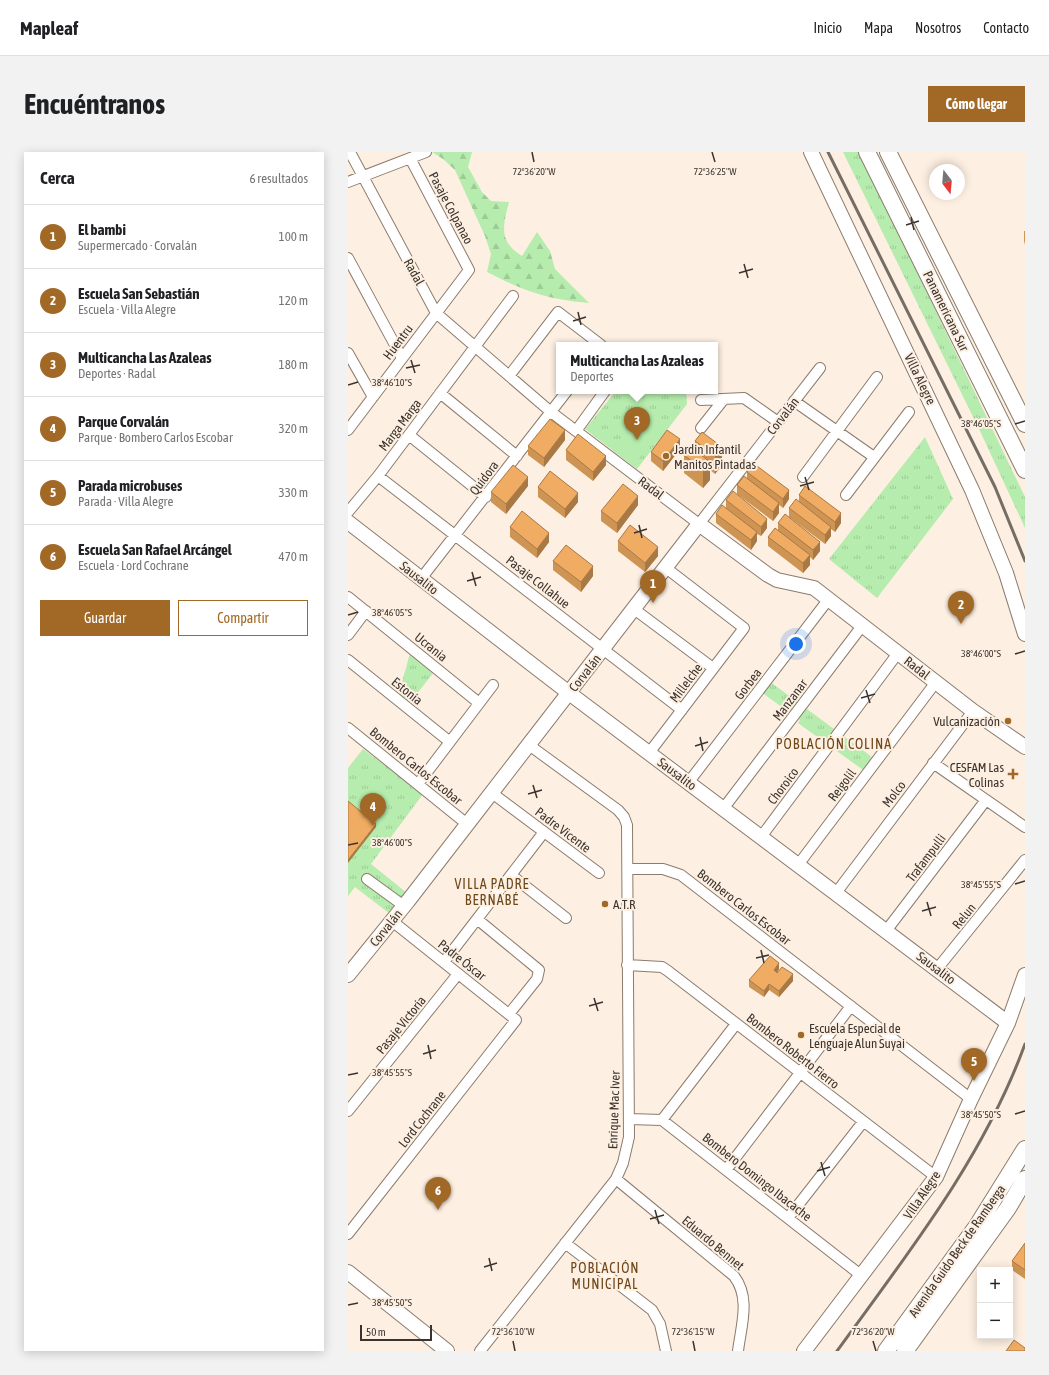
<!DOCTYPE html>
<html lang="es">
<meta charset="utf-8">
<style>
:root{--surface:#fff;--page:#f2f2f2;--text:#202124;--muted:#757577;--line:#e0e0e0;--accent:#a16826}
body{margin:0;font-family:"Asap Condensed",sans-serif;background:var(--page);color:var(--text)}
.controls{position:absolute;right:12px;bottom:12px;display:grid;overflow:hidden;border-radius:0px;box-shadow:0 2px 10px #0003}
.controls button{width:36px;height:36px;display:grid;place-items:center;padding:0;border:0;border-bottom:1px solid var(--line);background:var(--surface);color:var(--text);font:20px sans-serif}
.compass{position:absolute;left:581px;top:12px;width:36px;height:36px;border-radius:50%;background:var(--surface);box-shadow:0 2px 10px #0003;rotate:164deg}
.scale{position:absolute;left:12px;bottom:10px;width:72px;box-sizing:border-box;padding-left:4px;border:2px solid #3b342e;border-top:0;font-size:11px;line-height:14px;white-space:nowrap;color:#3b342e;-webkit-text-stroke:3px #fdefe1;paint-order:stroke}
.you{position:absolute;left:448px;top:492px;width:14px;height:14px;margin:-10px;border:3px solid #fff;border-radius:50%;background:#1a73e8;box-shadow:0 0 0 6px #1a73e833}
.badge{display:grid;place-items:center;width:26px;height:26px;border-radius:50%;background:var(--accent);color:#fff;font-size:13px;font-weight:700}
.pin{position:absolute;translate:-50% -33px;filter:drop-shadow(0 1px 2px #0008)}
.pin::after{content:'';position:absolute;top:21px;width:14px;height:12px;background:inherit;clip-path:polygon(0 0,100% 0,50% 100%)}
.popup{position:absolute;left:208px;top:190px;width:162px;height:52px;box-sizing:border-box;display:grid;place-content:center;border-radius:0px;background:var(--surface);filter:drop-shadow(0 1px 3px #0005);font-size:13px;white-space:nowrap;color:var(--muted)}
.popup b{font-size:15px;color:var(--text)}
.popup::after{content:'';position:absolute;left:50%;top:100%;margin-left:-8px;border:8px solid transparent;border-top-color:var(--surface)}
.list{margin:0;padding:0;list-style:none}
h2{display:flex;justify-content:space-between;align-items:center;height:52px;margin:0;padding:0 16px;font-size:17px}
h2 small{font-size:13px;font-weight:400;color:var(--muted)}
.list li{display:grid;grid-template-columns:26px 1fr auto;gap:12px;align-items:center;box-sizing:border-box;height:64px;padding:0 16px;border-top:1px solid var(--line)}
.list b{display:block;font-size:15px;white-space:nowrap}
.list p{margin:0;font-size:13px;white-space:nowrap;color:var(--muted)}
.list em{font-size:13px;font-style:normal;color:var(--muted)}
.actions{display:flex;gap:8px;padding:12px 16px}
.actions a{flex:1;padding:9px 0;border:1px solid var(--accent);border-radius:0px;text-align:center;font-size:14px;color:var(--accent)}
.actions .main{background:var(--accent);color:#fff}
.map{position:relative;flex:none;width:677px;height:1199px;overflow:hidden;border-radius:0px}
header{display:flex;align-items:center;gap:24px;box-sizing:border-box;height:56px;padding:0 20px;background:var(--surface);border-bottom:1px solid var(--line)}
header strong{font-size:19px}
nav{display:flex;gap:22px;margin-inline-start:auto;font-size:14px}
.intro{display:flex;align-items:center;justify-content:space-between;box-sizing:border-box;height:96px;padding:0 24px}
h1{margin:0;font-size:28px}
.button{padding:10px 18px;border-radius:0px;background:var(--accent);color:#fff;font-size:14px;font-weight:700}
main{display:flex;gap:24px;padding:0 24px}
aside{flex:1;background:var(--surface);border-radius:0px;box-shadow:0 2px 10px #0003}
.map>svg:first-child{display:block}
.grass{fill:url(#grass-tufts)}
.forest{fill:url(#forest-firs)}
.pitch{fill:#b6ecad}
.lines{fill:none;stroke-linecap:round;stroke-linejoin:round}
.street-casing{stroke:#8b7c6d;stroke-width:12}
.secondary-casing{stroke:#8b7c6d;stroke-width:16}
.primary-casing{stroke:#8b7c6d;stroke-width:18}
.street{stroke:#fff;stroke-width:10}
.secondary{stroke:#fff;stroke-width:14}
.primary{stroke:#fff;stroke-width:16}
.rail{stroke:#766d65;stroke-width:3}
.wall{fill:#ce9454}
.shaded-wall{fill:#a87845}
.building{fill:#f0ac62;stroke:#a87845}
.ticks{fill:none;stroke:#3b342e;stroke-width:1.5}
.poi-dot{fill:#a16826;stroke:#fdefe1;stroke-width:1.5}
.labels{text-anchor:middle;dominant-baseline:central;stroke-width:4;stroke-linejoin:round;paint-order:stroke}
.street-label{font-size:13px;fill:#3b342e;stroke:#fdefe1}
.poi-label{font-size:13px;fill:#3b342e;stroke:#fdefe1;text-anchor:start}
.neighbourhood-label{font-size:14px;letter-spacing:1px;fill:#6e471a;stroke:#fdefe1}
.ticks-label{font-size:10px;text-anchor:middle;fill:#3b342e;stroke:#fdefe1;stroke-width:4;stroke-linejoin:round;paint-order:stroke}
</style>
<header>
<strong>Mapleaf</strong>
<nav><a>Inicio</a><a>Mapa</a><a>Nosotros</a><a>Contacto</a></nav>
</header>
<div class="intro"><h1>Encuéntranos</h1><a class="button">Cómo llegar</a></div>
<main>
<aside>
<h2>Cerca<small>6 resultados</small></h2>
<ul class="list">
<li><span class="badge">1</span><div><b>El bambi</b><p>Supermercado · Corvalán</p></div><em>100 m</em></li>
<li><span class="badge">2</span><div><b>Escuela San Sebastián</b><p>Escuela · Villa Alegre</p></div><em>120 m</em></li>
<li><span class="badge">3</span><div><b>Multicancha Las Azaleas</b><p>Deportes · Radal</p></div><em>180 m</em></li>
<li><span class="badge">4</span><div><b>Parque Corvalán</b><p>Parque · Bombero Carlos Escobar</p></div><em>320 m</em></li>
<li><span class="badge">5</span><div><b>Parada microbuses</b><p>Parada · Villa Alegre</p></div><em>330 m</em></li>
<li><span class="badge">6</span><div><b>Escuela San Rafael Arcángel</b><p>Escuela · Lord Cochrane</p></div><em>470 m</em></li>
</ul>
<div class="actions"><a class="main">Guardar</a><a>Compartir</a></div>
</aside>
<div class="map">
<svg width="677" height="1199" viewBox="0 0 677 1199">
<defs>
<pattern id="grass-tufts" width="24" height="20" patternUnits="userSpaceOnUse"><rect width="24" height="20" fill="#b6ecad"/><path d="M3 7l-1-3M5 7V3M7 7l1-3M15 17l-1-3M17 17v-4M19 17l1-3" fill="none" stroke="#9dcb95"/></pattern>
<pattern id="forest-firs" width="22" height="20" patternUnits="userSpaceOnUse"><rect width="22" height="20" fill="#b6ecad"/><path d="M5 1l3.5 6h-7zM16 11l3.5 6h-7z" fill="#9dcb95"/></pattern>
</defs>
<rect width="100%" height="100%" fill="#fdefe1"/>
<path class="grass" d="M495,0H511L527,32L677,345V376L632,279Z
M268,239H338L339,252L289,317L237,277Z
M577,285L605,347L529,446L481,407Z
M62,501L86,520L60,553L50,545Z
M421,529L524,605L515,618L450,571L452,568L413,540Z
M15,597L75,642L23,712L59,741L42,762L7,735L0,744V616Z"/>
<path class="forest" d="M84,0H124L120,15L134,40L143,49L161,50C155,73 150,89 174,104L189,80L202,99L207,117L241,151C198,147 178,140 139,120L143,102L137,84L107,18L95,7Z"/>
<path class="pitch" d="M292,261L313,278L285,314L264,298Z"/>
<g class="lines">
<g class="street-casing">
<path id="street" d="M3,2L88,161L203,260L351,372L472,216
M0,30L78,0
M0,106L54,206
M0,201L25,245
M161,224L210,160L253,193
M92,241L169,304
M353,248L396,246L430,270
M446,249L526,305
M353,276L376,247
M0,278L121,118L62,6
M228,279L257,239
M61,283L138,345
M30,324L334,558
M455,325L529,225
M498,343L561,260
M0,360L30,324L165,144
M72,428L219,239
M0,445L131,551
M286,457L365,516
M0,483L18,459
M0,508L102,590
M0,576L119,672
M301,601L396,476L318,416
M585,611L677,675
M340,631L480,448
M70,632L145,533
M144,641L251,721
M375,657L514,474
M413,685L550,501
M450,713L588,530
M280,717H315L333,723L623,947
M163,723L218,766
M19,727L56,754
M488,741L625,559
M129,767L191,818L189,827L161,862
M538,779L638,648
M96,810L196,680
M279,813L314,815L320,819L588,1025
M589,817L677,708
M0,959L110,822
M281,967L314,968L514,1124
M314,968L388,872
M378,1018L503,854
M268,1027L386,1124C403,1146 393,1174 390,1199
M440,1066L515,970
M0,1082L168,868L44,769
M217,1091L304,1158L312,1172L318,1199
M132,1199L268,1027L275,1011L281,985L279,673L276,665L270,658L181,593"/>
</g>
<g class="secondary-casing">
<path id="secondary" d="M463,0L624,338L658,421L677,482
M0,370L221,541L660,871
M0,823L60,749L351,372L420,423L429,428L466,436L625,559L677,595
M0,1120L99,1199
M456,1199L588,1025L623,947L660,871L677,823"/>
</g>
<g class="primary-casing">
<path id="primary" d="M519,0L677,318
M540,0L677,272
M538,1199L629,1074L677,997
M557,1199L660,1056L677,1027"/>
</g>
<use href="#street" class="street"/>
<use href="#secondary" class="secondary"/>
<use href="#primary" class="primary"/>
<path class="rail" d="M480,0L647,335L677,409
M489,1199C560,1101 635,1007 677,892"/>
</g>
<path class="wall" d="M676,79H677V93L676,89Z
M354,280L374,313L367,322L362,318V328L355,336L336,321V303L347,298V289Z
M217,288L196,315L180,303V294Z
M332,297L315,319L303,309V300Z
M218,298L258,313L245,329L218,308Z
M399,320L441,347L435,356L431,353V361L425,369L389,342V333L399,326Z
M180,334L158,362L143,350V340Z
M190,335L230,350L217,366L190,345Z
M451,343L493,371L487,380L483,377V384L477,392L441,365V356L451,350Z
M378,348L419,376L413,384L409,382V389L403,398L368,371V362L378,356Z
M290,353L269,381L253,369V359Z
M430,371L472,399L465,408L462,405V413L455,421L420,394V385L430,379Z
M162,375L201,390L189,406L162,385Z
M270,389L310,404L297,420L270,399Z
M205,409L245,424L233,440L205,418Z
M431,817L429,821L445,829L431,845L421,838L416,845L401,835V828Z
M677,1091V1127L664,1118V1109Z"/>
<path class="shaded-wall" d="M217,278V288L196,315V306Z
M332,287V297L315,319V309Z
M374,295V313L367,322V304Z
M258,304V313L245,329V320Z
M362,310V328L355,336V318Z
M180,325V334L158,362V352Z
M441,338V347L435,356V347Z
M230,341V350L217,366V357Z
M290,344V353L269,381V371Z
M431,351V361L425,369V360Z
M493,361V371L487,380V370Z
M419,367V376L413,384V375Z
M483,375V384L477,392V383Z
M409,380V389L403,398V388Z
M201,381V390L189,406V397Z
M472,390V399L465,408V398Z
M310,395V404L297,420V411Z
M462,403V413L455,421V411Z
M245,414V424L233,440V430Z
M28,672V675L0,711V708Z
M431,811V817L426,825V818Z
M445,822V829L431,845V839Z
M421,832V838L416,845V839Z"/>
<path class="building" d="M202,267L217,278L196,306L180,294Z
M319,278L332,287L315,309L303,300Z
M354,280L374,295L367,304L347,289Z
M230,282L258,304L245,320L218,298Z
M343,295L362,310L355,318L336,303Z
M405,311L441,338L435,347L399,320Z
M165,313L180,325L158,352L143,340Z
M202,319L230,341L217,357L190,335Z
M396,324L431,351L425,360L389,333Z
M275,332L290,344L269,371L253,359Z
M457,334L493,361L487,370L451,343Z
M385,339L419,367L413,375L378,348Z
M448,347L483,375L477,383L441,356Z
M374,353L409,380L403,388L368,362Z
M174,359L201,381L189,397L162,375Z
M437,362L472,390L465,398L430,371Z
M282,373L310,395L297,411L270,389Z
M427,376L462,403L455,411L420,385Z
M218,393L245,414L233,430L205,409Z
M0,649L28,672L0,708Z
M422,804L431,811L426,818L429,821L434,815L445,822L431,839L421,832L416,839L401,828Z
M677,1091V1118L664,1109Z
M666,1188L677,1196V1199H658Z"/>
<path class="ticks" d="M184,0L186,10M364,0L367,10M563,65L566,78M558,73L571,69M396,112L400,126M391,121L405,117M230,160L233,173M225,169L238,165M63,208L67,221M58,216L72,213M0,233L10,230M667,272L677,269M457,325L461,338M452,334L466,330M291,373L294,386M286,381L299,377M124,420L128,434M119,429L133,425M0,463L10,460M667,502L677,499M518,538L522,551M513,546L527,542M352,585L355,599M347,594L360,590M185,633L189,646M180,642L194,638M0,693L10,691M667,732L677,729M579,750L583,764M574,759L588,755M413,798L416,811M408,806L421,803M246,846L250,859M241,854L255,850M80,893L83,907M75,902L88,898M0,923L10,921M667,962L677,959M473,1010L477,1024M469,1019L482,1015M307,1058L311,1072M302,1067L316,1063M141,1106L144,1119M136,1115L149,1111M0,1153L10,1151M165,1189L167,1199M345,1189L347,1199M525,1189L528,1199"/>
<g class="poi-dot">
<circle cx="318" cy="304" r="4"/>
<circle cx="660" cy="569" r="4"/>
<path d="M663 616h4v4h4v4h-4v4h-4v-4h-4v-4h4z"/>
<circle cx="257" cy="752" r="4"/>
<circle cx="453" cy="883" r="4"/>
</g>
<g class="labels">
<g class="street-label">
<text transform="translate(103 56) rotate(62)">Pasaje Colpanao</text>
<text transform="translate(66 120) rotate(61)">Radal</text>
<text transform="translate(598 159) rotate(64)">Panamericana Sur</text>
<text transform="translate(50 190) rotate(-53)">Huentru</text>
<text transform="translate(572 227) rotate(64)">Villa Alegre</text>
<text transform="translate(435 264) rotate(-52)">Corvalán</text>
<text transform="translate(52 273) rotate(-53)">Marga Marga</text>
<text transform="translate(136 326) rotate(-53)">Quidora</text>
<text transform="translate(303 336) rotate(37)">Radal</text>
<text transform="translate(71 426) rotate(38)">Sausalito</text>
<text transform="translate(190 430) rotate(38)">Pasaje Collahue</text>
<text transform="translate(83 495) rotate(39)">Ucrania</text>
<text transform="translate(569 516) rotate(38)">Radal</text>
<text transform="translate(237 521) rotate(-52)">Corvalán</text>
<text transform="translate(338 531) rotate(-53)">Millelche</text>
<text transform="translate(400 532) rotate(-53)">Gorbea</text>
<text transform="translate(59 539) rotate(39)">Estonia</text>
<text transform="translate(442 548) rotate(-53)">Manzanar</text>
<text transform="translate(68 614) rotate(39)">Bombero Carlos Escobar</text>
<text transform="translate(329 622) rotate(37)">Sausalito</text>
<text transform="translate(494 633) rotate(-53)">Reigolil</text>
<text transform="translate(435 634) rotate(-53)">Choroico</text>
<text transform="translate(546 642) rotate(-53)">Molco</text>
<text transform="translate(215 678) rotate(37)">Padre Vicente</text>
<text transform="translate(578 706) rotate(-53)">Trafampulli</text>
<text transform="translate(396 755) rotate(38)">Bombero Carlos Escobar</text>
<text transform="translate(616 764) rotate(-51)">Relun</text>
<text transform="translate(38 776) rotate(-51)">Corvalán</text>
<text transform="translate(114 808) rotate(38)">Padre Óscar</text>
<text transform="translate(588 816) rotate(37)">Sausalito</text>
<text transform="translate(53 873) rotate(-51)">Pasaje Victoria</text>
<text transform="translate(445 899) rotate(38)">Bombero Roberto Fierro</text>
<text transform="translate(266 958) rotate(-88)">Enrique Mac Iver</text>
<text transform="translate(74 967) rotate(-52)">Lord Cochrane</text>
<text transform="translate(409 1025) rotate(38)">Bombero Domingo Ibacache</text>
<text transform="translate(574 1043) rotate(-56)">Villa Alegre</text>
<text transform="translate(365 1091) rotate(40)">Eduardo Bennet</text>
<text transform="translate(609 1099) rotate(-55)">Avenida Guido Beck de Ramberga</text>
</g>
<g class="poi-label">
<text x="326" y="297">Jardin Infantil<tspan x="326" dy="15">Manitos Pintadas</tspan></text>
<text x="652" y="569" text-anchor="end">Vulcanización</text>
<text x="656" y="615" text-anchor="end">CESFAM Las<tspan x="656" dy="15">Colinas</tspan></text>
<text x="265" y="752">A.T.R</text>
<text x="461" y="876">Escuela Especial de<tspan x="461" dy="15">Lenguaje Alun Suyai</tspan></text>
</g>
<g class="neighbourhood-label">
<text x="486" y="592">POBLACIÓN COLINA</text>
<text x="144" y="732">VILLA PADRE<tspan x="144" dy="16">BERNABÉ</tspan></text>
<text x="257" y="1116">POBLACIÓN<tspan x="257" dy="16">MUNICIPAL</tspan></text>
</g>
</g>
<g class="ticks-label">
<text x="186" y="23">72°36'20"W</text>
<text x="367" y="23">72°36'25"W</text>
<text x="44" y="234">38°46'10"S</text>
<text x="633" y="275">38°46'05"S</text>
<text x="44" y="464">38°46'05"S</text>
<text x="633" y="505">38°46'00"S</text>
<text x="44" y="694">38°46'00"S</text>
<text x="633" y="736">38°45'55"S</text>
<text x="44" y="924">38°45'55"S</text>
<text x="633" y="966">38°45'50"S</text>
<text x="44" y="1154">38°45'50"S</text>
<text x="165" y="1183">72°36'10"W</text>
<text x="345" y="1183">72°36'15"W</text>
<text x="525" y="1183">72°36'20"W</text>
</g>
</svg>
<div class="controls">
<button>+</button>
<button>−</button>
</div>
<svg class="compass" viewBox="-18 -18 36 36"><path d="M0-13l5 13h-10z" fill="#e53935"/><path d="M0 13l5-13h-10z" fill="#757577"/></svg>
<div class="scale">50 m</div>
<div class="you"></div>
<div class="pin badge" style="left:305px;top:451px">1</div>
<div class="pin badge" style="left:613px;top:472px">2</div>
<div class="pin badge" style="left:289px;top:288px">3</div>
<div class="popup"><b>Multicancha Las Azaleas</b>Deportes</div>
<div class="pin badge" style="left:25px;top:674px">4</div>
<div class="pin badge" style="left:626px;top:929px">5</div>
<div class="pin badge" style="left:90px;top:1058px">6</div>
</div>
</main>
